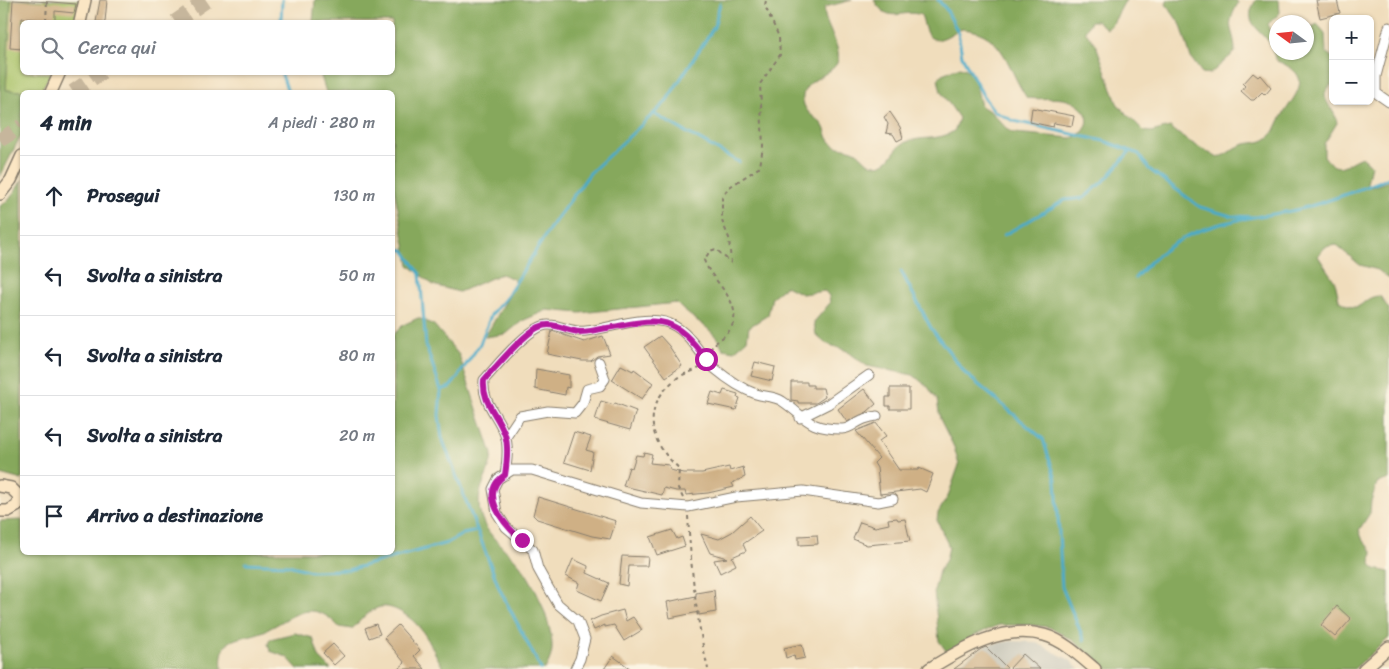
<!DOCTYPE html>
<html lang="it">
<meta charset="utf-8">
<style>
:root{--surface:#fff;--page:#f6f6f7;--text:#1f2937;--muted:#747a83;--line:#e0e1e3}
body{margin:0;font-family:Sriracha,sans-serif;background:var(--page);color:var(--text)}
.controls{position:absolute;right:15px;top:15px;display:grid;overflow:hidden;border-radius:8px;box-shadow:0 1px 4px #0004}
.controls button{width:45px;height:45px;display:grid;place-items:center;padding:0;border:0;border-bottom:1px solid var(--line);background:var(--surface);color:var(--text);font:25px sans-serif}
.compass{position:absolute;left:1269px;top:15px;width:45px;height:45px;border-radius:50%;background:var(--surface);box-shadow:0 1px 4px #0004;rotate:285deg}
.stop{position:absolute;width:15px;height:15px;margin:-11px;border:4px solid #b5179e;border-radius:50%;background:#fff}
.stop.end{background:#b5179e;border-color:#fff;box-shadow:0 1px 5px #0008}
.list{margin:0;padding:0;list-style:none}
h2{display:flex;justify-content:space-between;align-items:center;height:65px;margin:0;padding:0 20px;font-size:21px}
h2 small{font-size:16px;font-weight:400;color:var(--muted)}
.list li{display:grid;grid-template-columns:32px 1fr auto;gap:15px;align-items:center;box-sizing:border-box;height:80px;padding:0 20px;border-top:1px solid var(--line)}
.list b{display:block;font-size:19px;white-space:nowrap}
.list em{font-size:16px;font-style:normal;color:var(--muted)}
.icon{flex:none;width:28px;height:28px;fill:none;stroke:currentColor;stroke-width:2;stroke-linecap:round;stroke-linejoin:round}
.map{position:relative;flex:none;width:1389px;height:669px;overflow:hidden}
.search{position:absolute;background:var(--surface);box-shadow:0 1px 4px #0004;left:20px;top:20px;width:375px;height:55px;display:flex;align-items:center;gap:12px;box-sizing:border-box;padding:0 18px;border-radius:8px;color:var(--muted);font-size:19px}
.panel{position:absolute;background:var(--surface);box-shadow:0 1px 4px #0004;left:20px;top:90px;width:375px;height:465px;border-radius:8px}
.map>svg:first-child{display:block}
.industrial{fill:#c6c5b8}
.green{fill:#a9c268;stroke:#626f42}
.forest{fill:#86a85c;stroke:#51623c}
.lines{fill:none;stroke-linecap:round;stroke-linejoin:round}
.stream{stroke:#49abc9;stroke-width:3}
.building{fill:#cfb085}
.highway-tunnel{stroke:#c6b69c;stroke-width:15;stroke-dasharray:15 8;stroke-linecap:butt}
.street-casing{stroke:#867c6c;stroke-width:11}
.secondary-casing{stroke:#867c6c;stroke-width:14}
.path{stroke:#867c6c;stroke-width:2;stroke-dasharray:4 4;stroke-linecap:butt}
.street{stroke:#fff;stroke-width:9}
.secondary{stroke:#fbe6c4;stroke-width:11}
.route{stroke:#b5179e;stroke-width:6}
</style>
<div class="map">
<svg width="1389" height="669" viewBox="0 0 1389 669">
<rect width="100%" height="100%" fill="#fcf5e5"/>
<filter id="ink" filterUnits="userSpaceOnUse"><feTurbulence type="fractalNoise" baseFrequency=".02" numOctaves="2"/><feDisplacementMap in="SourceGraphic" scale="10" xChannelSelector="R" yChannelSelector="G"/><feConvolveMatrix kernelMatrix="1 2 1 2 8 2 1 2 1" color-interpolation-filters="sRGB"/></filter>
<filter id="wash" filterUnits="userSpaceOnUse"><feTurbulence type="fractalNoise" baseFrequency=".0096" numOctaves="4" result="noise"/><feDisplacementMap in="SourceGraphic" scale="20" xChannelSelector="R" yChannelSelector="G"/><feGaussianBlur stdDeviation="1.12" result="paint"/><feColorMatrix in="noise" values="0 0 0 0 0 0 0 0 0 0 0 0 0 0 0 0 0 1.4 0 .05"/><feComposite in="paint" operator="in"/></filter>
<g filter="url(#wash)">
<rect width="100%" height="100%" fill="#f0ddbc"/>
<path class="industrial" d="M1011,641L1035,642L1070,660L1079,669H951L985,645Z"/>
<path class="green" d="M11,0H80L74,22H22V72L51,73L40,92L6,90Z"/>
<path class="forest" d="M0,0H11L6,90L34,92H22V133L0,177Z
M315,0H852L825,7C821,21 841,43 838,60C835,76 800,78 803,101C805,113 815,117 822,124C826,129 826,137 830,141C836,149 847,147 855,151C863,155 866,165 876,165C892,165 893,148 904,143C921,135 940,142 955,130L959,118L941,92L938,79L942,74L960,67L966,69L974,77L981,106L991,112L1008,130L1014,133L1072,138L1083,132C1088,125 1090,118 1084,111C1068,92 1048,101 1027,98C1007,70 1006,33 963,29C952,31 938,47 928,35C924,30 924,21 921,15C902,8 889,26 874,0H1126C1119,9 1116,23 1107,29L1097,21H1091L1085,31L1096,45L1117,103L1121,108L1144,131L1151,132L1170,127L1185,139L1218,158C1227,155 1233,148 1242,145C1250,142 1260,144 1268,138C1276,132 1277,124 1282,116C1298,91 1314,76 1277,61C1273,55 1273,48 1269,42C1258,27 1242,22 1256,0H1279L1280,13L1268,24L1269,30L1276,33V52H1306L1307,30L1317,24L1325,33L1326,52L1333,58C1333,64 1335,75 1333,82C1331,87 1325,89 1325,95C1325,104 1336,111 1337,123L1324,144V156C1338,176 1345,163 1362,157L1371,165L1367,183L1371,187L1389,181V279L1378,270L1360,265L1336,245L1325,247L1318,256L1335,282L1339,300C1364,318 1359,296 1380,296L1389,309V479L1377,483L1371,501L1370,513L1359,530L1363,541L1372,551L1371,564L1375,569L1389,572V638L1354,669H1107L1072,640L1049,627L1030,625H999L977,634L947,652L939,641L934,591L939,571L946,560L949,547L937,520L938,513L948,496L959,465L954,447L940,419L937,400L928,387L913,375L867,366L847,351L825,343L816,335L814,322L830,303L829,296L825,291L802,294L786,286L772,297L768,315L749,327L747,340L734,351L723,349C715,327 691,320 676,303L580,313L547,310L522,321L506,334L485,337L515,285L514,279L501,274L459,292L433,285L409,265L393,184L392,92H326L320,73L392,72V22H313Z
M1168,0H1236L1238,3C1223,31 1235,27 1235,52L1210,74L1202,73L1191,58L1181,25L1166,4Z
M22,180V480L0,474V206L9,200Z
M418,318L434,325L459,355L492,454C490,477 475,488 480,512C485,537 509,550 523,569C536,586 553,627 552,648C552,655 549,662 545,669H444C429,645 426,626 399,611C393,608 387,606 380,607C369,610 360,621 352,629L339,627C310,595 292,619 264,631C241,641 218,633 222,669H0V521L22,520V552H392L393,335L403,325Z
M295,633L313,638L319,657L331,669H298L287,657L270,651L268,644L270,639Z"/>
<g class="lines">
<path class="stream" d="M938,0L946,9L958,32L962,56L985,99L995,112L1014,121L1104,141L1139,154L1149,169L1200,207L1231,216L1255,217
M281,22L282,0
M281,72L288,92
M654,114L739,162
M1004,235L1065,200L1084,198L1107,178L1130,151
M392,248L404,250L420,274L426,346L441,390L439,415L442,438L500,590L541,669
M901,271L931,328L966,374L1043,439L1056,480L1062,587L1084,640
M1135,278C1181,224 1226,222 1291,211C1320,205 1361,189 1389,178
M441,390L450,387L455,381L480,344L491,315L506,298L550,228L590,173L665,103L714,27L720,3
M246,563L288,565L311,571L348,570L447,543L463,534L477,531"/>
</g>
<g id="blocks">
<path class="building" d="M13,0L52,2L76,4L74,13L55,11V21L22,18V49L10,48Z
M100,0H107L105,22H96Z
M1316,0H1337L1340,13L1320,18Z
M1253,73L1258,77L1260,75L1271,88L1265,95L1262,92L1254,100H1251L1241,91L1245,86L1243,84Z
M1032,108L1074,116L1072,126L1054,123L1053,127L1030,122Z
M890,112L900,127L903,138L897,141L893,134L886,133L888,124L884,117Z
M552,331L584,342L603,336L610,354L597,356L591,361H582L547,354Z
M660,336L669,346L682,366L666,377L644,347Z
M755,362L775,367L772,381L751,376Z
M621,365L633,371L634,369L653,383L642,399L612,380Z
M536,369L569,375V388L566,387L565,395L535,389Z
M791,382H807V385H813V388H823L825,397L816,403H798V401L791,400Z
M890,388H909V409H890V406H886V397H890Z
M864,389L876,404L867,412L847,422L838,409Z
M724,390L738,394L737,397L740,398L736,410L708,404L712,392L722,395Z
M601,401L614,405L615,403L636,411L630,430L595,420Z
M876,423L886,436L879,441L899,470H918L919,468L933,474L926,492L920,489L880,494L877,468L874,463L879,458L856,431Z
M574,432L591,437L586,450L593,452L590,470L564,462Z
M644,452L652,454L650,463L669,465L670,470L683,473H702L729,467L730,471L743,467L745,477L732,483L734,487L708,493L686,495L685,491H676L664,488L662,495L623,486L629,467L632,468L636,455L643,456Z
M538,497L616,521L610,539L592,536L537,519L533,515Z
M750,516L762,531L743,544L746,551L732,557L736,565L720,573L714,560L727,558L710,553L701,534L719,539L732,532Z
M897,518L898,520L905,519L910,541L867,545L853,539L860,522L875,527L889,524L888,519Z
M672,530L677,539L682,537L685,546L657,555L650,537Z
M817,535L818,544L799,545V536Z
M622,556L648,557L647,566H629L627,586L619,584Z
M573,559L588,566L587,573L609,583L601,601L577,590L579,583L566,576Z
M714,590L716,612L699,615V612L670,618L667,602L696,596V593Z
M1337,606L1351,619L1335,637L1321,625Z
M623,610L626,621L633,617L642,630L624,641L614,625L605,627V625L594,630L590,621L601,616Z
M376,624L380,634L369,638L365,628Z
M398,625L420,650L414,656L425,669H398L405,663L384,638Z
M333,644L344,656L334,665L323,653Z
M802,644L805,658L795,660L794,655L786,658L784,648Z
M986,647L1008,669H954L981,649Z
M1023,654L1040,669H1009Z
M613,656L631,669H604Z"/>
</g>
</g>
<g filter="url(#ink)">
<use href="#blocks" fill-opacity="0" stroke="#867c6c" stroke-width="1"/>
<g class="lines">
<path class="highway-tunnel" d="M175,22L207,0
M73,92L102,72
M0,140L22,126"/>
<g class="street-casing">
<path id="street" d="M1389,27L1376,76V93L1389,102
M800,418L828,404L869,375
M506,437L520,416L548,411L575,413L583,403L587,389L600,386L605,379L599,362
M505,475C507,462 509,447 505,435C498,414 482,404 484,380C497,366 530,324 549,325C562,325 573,333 586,331C612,328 639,316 665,322C688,328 698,353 714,368C726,378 742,389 756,394C765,397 774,396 782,401C806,417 807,429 842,429C851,429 854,423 862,420C866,418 872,417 877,416
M575,669L580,659L585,639L578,621L558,604L548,587L538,569L533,550L506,527L497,513L493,489L498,479L512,470H532L641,503L688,507L736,497L803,491L878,502L893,499"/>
</g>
<g class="secondary-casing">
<path id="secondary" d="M80,22L85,0
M51,92L60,72
M0,194L11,180L22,156
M0,486L11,488L20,497L17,506L8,511H0
M929,669C963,648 1003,624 1044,635C1063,640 1081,657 1095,669
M1364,669L1389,647"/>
</g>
<path class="path" d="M46,22L47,0
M731,263L729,238L722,221V198L728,188L760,167L763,146L760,84L780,55L779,37L765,6L766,0
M710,350C715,341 723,339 729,331C748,304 711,282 704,260L710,251L716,249L731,263
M683,498L678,488L679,468C647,441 642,406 676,379C683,373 694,372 701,367
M688,516C691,568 696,618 708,669"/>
<use href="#street" class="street"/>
<use href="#secondary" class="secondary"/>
</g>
</g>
<g class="lines" filter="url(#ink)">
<path class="route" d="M522,540C504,525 477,493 505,475C507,462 509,447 505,435C498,414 482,404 484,380C496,367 523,334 539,327C553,321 566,331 580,332C589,332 598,329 607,328C659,319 671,312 706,359"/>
</g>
</svg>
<div class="controls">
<button>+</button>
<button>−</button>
</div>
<svg class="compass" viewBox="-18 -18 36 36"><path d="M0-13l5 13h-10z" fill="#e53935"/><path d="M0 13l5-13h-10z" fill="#747a83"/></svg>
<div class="stop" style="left:706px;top:359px"></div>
<div class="stop end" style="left:522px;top:540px"></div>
<div class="search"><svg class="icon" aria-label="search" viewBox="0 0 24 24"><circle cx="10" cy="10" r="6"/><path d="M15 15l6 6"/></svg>Cerca qui</div>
<section class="panel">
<h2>4 min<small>A piedi · 280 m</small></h2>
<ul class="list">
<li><svg class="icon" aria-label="ahead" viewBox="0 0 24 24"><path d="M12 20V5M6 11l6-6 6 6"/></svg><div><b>Prosegui</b></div><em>130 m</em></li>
<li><svg class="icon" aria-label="left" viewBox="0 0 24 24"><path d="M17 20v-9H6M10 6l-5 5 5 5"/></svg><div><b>Svolta a sinistra</b></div><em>50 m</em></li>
<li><svg class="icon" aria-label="left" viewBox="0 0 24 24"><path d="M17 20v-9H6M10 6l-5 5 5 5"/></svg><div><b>Svolta a sinistra</b></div><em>80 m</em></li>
<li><svg class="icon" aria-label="left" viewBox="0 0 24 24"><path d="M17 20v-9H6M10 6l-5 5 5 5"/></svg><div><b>Svolta a sinistra</b></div><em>20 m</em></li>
<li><svg class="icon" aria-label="arrive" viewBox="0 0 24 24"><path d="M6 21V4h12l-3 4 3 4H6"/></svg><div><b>Arrivo a destinazione</b></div></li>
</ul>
</section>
</div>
